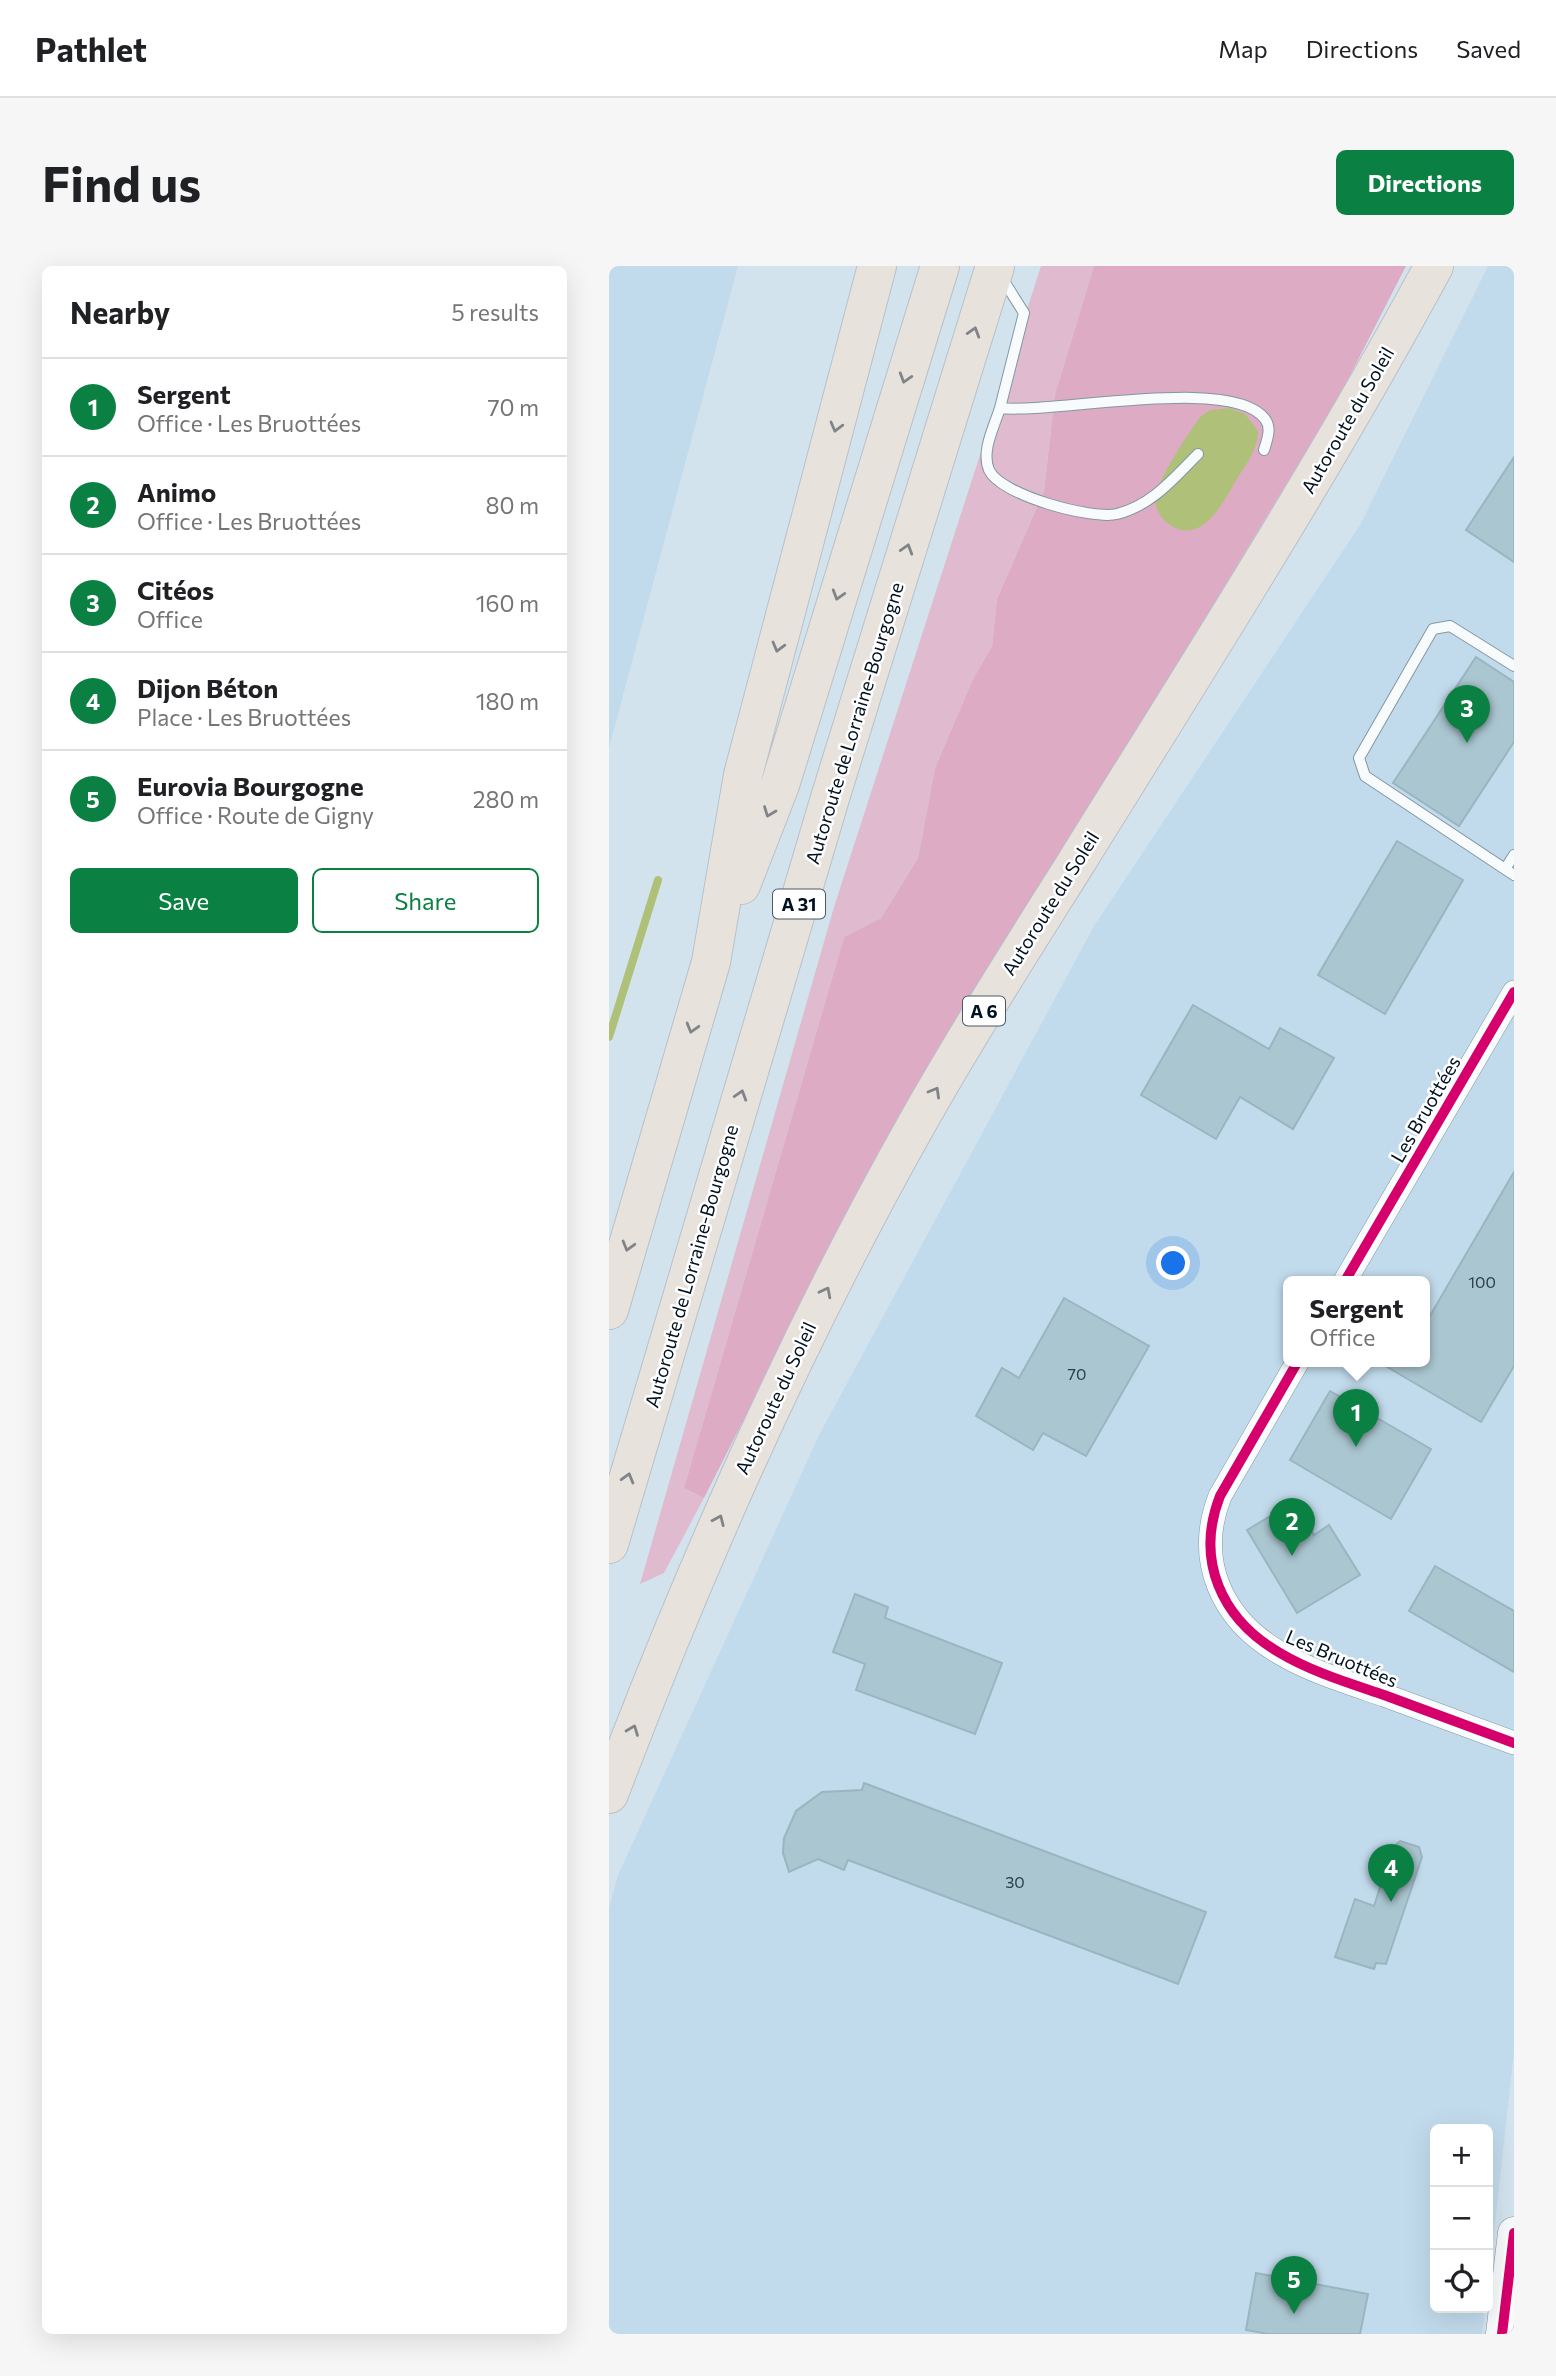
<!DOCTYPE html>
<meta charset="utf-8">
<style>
:root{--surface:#fff;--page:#f6f6f6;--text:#202124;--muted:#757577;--line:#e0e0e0;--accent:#0b8043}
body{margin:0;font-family:Commissioner,sans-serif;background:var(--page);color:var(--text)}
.controls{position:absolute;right:21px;bottom:21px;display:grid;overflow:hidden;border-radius:10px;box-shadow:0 7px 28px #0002}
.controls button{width:63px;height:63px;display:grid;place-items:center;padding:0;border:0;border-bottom:2px solid var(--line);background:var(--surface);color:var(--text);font:35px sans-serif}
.you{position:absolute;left:565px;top:998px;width:24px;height:24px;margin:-18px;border:5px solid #fff;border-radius:50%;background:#1a73e8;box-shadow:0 0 0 10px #1a73e833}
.badge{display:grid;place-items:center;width:46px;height:46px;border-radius:50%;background:var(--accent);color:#fff;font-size:23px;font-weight:700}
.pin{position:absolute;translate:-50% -58px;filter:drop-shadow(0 2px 4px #0008)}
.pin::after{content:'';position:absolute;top:37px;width:24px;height:21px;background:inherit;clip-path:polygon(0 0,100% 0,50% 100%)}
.popup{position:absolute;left:674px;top:1010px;width:147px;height:91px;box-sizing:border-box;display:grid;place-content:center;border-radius:10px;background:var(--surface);filter:drop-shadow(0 2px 5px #0005);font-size:23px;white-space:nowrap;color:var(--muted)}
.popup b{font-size:26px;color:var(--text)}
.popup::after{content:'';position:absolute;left:50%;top:100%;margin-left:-14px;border:14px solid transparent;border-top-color:var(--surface)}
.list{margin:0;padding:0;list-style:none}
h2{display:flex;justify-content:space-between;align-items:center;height:91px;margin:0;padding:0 28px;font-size:30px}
h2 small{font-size:23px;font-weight:400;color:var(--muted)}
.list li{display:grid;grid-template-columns:46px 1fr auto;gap:21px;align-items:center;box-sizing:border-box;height:98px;padding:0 28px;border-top:2px solid var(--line)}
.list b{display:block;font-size:26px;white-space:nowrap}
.list p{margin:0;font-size:23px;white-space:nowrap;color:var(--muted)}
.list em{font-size:23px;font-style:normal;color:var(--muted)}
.actions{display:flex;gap:14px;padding:21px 28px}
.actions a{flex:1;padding:16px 0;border:2px solid var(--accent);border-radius:10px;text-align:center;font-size:24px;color:var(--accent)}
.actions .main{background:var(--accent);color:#fff}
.icon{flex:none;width:38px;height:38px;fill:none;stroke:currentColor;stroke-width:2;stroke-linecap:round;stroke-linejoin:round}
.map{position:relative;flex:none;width:905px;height:2068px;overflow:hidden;border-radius:10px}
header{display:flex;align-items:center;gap:42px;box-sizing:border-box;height:98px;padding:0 35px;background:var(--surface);border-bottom:2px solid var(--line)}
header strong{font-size:33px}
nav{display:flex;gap:38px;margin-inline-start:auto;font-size:24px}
.intro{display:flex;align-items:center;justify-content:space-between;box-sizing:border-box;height:168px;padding:0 42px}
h1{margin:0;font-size:49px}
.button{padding:18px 32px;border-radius:10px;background:var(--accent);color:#fff;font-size:24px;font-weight:700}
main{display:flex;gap:42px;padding:0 42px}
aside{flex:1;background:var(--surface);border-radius:10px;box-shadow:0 7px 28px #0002}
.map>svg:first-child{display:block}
.built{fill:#c2dbec;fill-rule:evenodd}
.green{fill:#e0bace}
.forest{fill:#ddabc4}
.water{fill:#afc179}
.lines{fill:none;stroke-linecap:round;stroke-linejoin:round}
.stream{stroke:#afc179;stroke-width:8}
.building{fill:#aac6d0;stroke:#99b6c0;stroke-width:2}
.lane-casing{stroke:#8397a2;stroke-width:12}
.street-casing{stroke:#8397a2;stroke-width:24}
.secondary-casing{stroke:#8397a2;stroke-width:33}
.highway-casing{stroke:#b7c1c8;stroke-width:40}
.lane{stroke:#f8fbfc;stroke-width:10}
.street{stroke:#f8fbfc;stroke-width:23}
.secondary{stroke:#f8fbfc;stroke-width:32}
.highway{stroke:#e8e2dd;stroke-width:38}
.cycleway-casing{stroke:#fff;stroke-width:15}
.cycleway{stroke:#d6006c;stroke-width:10}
.oneway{stroke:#808488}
.labels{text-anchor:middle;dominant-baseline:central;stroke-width:5;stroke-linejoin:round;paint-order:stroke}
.number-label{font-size:16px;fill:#2a3f4c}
.shield{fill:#fff;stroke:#4c5963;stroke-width:2}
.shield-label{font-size:18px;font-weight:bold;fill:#001220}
.street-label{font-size:19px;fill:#001220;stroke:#fff}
</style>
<header>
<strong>Pathlet</strong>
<nav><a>Map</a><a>Directions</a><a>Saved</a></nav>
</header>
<div class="intro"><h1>Find us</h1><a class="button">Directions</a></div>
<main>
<aside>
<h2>Nearby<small>5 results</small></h2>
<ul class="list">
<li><span class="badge">1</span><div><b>Sergent</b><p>Office · Les Bruottées</p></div><em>70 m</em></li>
<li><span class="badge">2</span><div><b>Animo</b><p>Office · Les Bruottées</p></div><em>80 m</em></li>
<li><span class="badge">3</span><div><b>Citéos</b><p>Office</p></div><em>160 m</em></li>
<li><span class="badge">4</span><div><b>Dijon Béton</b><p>Place · Les Bruottées</p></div><em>180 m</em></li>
<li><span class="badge">5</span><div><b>Eurovia Bourgogne</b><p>Office · Route de Gigny</p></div><em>280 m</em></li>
</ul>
<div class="actions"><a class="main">Save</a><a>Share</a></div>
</aside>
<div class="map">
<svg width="905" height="2068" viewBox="0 0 905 2068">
<rect width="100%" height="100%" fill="#d3e3ee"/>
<path class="built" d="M0,0H129L0,482Z
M879,0H905V1786L879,2020V1863H826V2042H876L873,2068H0V1642L9,1609L210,1169L485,660L751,259ZM679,1015H815V1095H679Z"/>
<path class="green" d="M432,0H485L446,128L435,225L388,333L383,380L364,413L326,502L309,592L272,652L235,671L75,1222L95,1232L55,1307L31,1318L225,641Z"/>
<path class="forest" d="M485,0H797L730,131L260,907L95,1232L75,1222L235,671L272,652L309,592L326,502L364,413L383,380L388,333L435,225L446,128Z"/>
<path class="water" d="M620,142L636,148L649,165C650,179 639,196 631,208C616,232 594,284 558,257C552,252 546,242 546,234C547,215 580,166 592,150L601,144Z"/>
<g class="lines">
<path class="stream" d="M0,771L49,614"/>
</g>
<path class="building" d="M905,191V296L857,264Z
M867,391L905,416V476L850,560L784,517Z
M788,575L854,614L776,748L709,709Z
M584,739L660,783L671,762L725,792L684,863L631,831L607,873L532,829Z
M905,906V1100L872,1156L768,1095H815V1060Z
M455,1032L540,1080L477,1190L434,1167L424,1184L367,1150L393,1102L410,1112Z
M721,1125L822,1183L782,1253L681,1194Z
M685,1236L705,1269L720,1259L751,1309L688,1347L638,1264Z
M826,1300L905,1345V1406L800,1345Z
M246,1328L279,1341L276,1352L393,1397L366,1468L247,1424L256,1398L224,1386Z
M255,1517L597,1646L569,1718L239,1594L235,1604L209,1593L180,1606L174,1587L175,1572L187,1545L213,1526L253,1524Z
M791,1575L810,1581L813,1591L777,1698L767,1697L765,1703L726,1691L746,1633L765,1640L784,1581Z
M647,2007L759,2028L751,2068H659L637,2064Z"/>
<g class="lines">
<g class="lane-casing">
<path id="lane" d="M393,12L415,47L391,142C445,148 624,109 656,153C663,162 658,174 655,184
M391,142C385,161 372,185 380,204C391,229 483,254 508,248C543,239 564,213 589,188
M905,400L841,360L824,363L750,492L756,510L905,609
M896,603L905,589"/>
</g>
<g class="street-casing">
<path id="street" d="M736,1015L905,726
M689,1095L611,1230C586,1294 612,1353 671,1387C703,1406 740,1417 775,1429C818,1445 862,1461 905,1477"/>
</g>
<g class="secondary-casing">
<path id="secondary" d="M893,2068L905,1967"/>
</g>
<g class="highway-casing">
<path id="highway" d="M132,619L171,519L331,0
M0,1044L102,696L134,509L268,0
M0,1278L221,532L386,0
M0,1528C87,1298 185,1076 306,861C356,772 411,686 465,600C588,402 714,205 825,0"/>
</g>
<use href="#lane" class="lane"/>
<use href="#street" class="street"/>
<use href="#secondary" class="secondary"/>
<use href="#highway" class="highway"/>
<g class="cycleway-casing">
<path id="cycleway" d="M736,1015L905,726
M689,1095L611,1230C586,1294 612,1353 671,1387C703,1406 740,1417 775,1429C818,1445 862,1461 905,1477
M893,2068L905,1967"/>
</g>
<use href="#cycleway" class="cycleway"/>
</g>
<defs><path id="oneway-chevron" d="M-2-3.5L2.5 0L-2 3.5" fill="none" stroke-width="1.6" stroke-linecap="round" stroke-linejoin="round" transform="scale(1.75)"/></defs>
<g class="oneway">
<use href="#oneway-chevron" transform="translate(365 66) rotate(-73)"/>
<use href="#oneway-chevron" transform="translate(296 112) rotate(107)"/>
<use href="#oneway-chevron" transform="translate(227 161) rotate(105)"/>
<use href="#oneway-chevron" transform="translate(298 283) rotate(-73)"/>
<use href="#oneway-chevron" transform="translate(229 329) rotate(107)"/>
<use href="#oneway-chevron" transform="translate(169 381) rotate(105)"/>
<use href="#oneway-chevron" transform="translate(160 546) rotate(111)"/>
<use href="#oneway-chevron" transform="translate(83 762) rotate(106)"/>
<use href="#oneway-chevron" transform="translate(326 826) rotate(-60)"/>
<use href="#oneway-chevron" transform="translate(132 829) rotate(-73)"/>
<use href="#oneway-chevron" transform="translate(19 980) rotate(106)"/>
<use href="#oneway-chevron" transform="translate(217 1026) rotate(-63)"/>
<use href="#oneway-chevron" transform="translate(19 1212) rotate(-74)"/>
<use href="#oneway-chevron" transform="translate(110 1254) rotate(-66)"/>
<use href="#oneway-chevron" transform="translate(24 1464) rotate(-69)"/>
</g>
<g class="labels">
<g class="number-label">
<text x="873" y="1015">100</text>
<text x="468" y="1107">70</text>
<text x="406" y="1615">30</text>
</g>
<g class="shield">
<rect x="164" y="623.5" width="52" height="29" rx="5"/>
<rect x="354" y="730.5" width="42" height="29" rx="5"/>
</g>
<g class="shield-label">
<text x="190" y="638">A 31</text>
<text x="375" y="745">A 6</text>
</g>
<g class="street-label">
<text transform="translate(738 154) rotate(-60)">Autoroute du Soleil</text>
<text transform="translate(245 457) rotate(-73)">Autoroute de Lorraine-Bourgogne</text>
<text transform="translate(441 637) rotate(-58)">Autoroute du Soleil</text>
<text transform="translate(816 843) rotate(-60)">Les Bruottées</text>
<text transform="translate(82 1000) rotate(-74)">Autoroute de Lorraine-Bourgogne</text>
<text transform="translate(166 1132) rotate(-65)">Autoroute du Soleil</text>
<text transform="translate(733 1392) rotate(23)">Les Bruottées</text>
</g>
</g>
</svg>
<div class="controls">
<button>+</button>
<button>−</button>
<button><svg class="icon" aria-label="locate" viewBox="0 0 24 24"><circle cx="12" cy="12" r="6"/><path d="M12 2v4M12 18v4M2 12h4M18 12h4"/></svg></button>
</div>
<div class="you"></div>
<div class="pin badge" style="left:747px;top:1181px">1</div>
<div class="popup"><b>Sergent</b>Office</div>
<div class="pin badge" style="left:683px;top:1290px">2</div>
<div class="pin badge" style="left:858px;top:477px">3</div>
<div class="pin badge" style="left:782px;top:1636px">4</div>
<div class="pin badge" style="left:685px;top:2048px">5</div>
</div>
</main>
